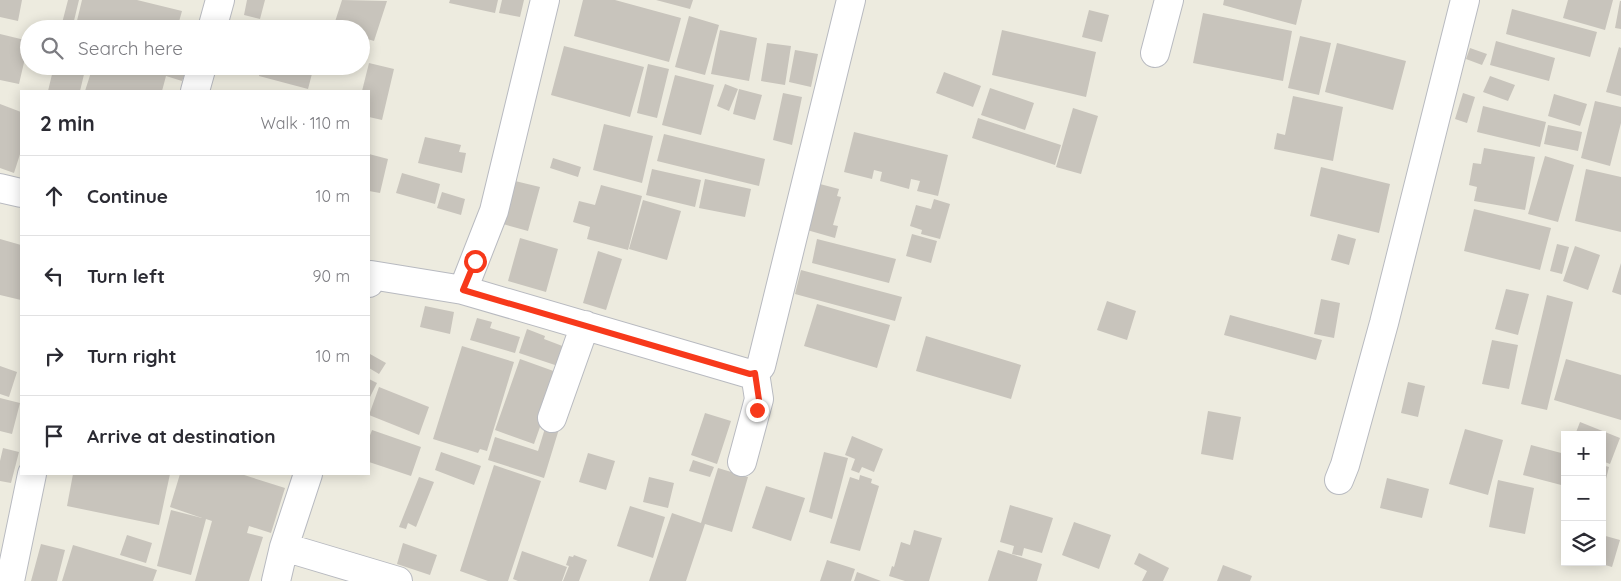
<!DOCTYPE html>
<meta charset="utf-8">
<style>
:root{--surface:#fff;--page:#f2f2f3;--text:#2b2b33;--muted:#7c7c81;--line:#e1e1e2}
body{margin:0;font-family:Quicksand,sans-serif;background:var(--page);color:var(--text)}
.controls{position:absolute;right:15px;bottom:15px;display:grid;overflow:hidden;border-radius:0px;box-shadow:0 2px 12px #0003}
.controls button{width:45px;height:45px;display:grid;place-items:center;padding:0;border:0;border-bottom:1px solid var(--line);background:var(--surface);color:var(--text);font:25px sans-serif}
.stop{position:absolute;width:15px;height:15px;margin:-11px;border:4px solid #f7391b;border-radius:50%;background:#fff}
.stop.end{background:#f7391b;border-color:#fff;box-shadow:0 1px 5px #0008}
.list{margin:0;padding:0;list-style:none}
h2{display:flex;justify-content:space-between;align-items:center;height:65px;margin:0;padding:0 20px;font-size:21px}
h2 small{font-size:16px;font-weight:400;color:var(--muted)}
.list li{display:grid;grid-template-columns:32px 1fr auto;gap:15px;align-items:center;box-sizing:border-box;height:80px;padding:0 20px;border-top:1px solid var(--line)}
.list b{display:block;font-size:19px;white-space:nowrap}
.list em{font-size:16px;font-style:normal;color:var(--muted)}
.icon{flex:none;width:28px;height:28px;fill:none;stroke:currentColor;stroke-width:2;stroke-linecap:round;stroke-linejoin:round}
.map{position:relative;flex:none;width:1621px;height:581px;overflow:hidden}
.search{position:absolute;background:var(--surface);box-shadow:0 2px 12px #0003;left:20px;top:20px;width:350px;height:55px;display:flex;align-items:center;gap:12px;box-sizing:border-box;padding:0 18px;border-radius:28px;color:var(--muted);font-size:19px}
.panel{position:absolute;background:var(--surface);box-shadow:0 2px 12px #0003;left:20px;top:90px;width:350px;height:385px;border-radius:0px}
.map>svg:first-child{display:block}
.building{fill:#c8c4bc}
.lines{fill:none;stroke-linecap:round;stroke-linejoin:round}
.minor-casing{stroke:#b8bac0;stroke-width:30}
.minor{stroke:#fff;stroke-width:28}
.route{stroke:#f7391b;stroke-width:6}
</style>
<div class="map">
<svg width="1621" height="581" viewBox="0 0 1621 581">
<rect width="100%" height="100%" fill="#edebdf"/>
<path class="building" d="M0,0H22L18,21L0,17Z
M68,0H79L72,29L61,27Z
M82,0H137L182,11L177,29H75Z
M247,0H265L260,19L244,15Z
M342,0L387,1L374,41L361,37V29L333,28Z
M450,0H498L495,13L449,3Z
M502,0H524L520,17L499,13Z
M583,0H615L681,18L669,62L574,36Z
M656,0H693L690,9Z
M1224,0H1302L1296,25L1223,5Z
M1568,0H1613L1605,30L1563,18Z
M1620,1H1621V29L1615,28Z
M1512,9L1597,32L1590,57L1506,34Z
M1089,10L1109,15L1102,42L1082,37Z
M1203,13L1292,31L1283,81L1193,63Z
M689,16L719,25L705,75L675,67Z
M720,30L757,38L749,81L711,74Z
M1002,30L1096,52L1086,97L992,75Z
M0,34L29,41L19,84L0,80Z
M1300,36L1331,43L1319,95L1288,88Z
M1496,41L1555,58L1549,81L1490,65Z
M767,43L791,46L785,85L761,81Z
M1337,43L1406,61L1393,110L1325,92Z
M564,46L644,67L630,117L551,95Z
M1619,47L1621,48V96L1606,92Z
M1470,48L1487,54L1482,65L1466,59Z
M795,50L818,54L811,87L789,82Z
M369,63L394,69L382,120L369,117V91H362Z
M648,64L669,69L657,118L637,113Z
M54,66H86L80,91H48Z
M93,66H160L185,74L182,81L166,76L162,91H85Z
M261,66H314L308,89L259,76Z
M944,72L981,86L973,107L936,93Z
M675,75L714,85L701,135L662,125Z
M1490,76L1515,85L1508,101L1483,92Z
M725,84L738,89L729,111L717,106Z
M990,88L1034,103L1025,130L981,115Z
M739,89L762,95L755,120L733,114Z
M783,93L802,97L792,145L773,140Z
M1463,93L1475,97L1467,123L1455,119Z
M1554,94L1587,104L1580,126L1548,116Z
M1293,96L1343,107L1333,161L1274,149L1277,133L1285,135Z
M1595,101L1621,107V123L1610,166L1581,158Z
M0,104L21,112V151L14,173L0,168Z
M1483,106L1546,122L1540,147L1477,132Z
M1073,108L1098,116L1081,174L1056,167Z
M978,118L1061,145L1055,165L972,138Z
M604,124L653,136L642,183L593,170Z
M1548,125L1582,132L1578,151L1544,144Z
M854,132L948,155L938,196L917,191L920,181L911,179L909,189L880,181L882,172L874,170L872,179L844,172Z
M664,134L765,159L759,186L657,161Z
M425,137L461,145L459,152L466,153L462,173L418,163Z
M1484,148L1535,157L1525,210L1474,201L1477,187L1469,185L1473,163L1481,164Z
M369,154L388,159L380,193L369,191Z
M1545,156L1574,165L1558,222L1528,214Z
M553,158L581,167L578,177L550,168Z
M1321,167L1390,184L1379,233L1310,216Z
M652,169L701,180L695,207L646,195Z
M1586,169L1621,177V232L1575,221Z
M402,173L440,184L435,204L396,193Z
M705,179L751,189L745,217L699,208Z
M515,181L540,187L528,231L503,224Z
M820,184L839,189L837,196L841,197L833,225L838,226L835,238L807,230Z
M601,185L642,196L628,250L587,239L590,227L573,222L579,201L595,205Z
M442,192L465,199L461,215L437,208Z
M934,199L950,204L940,239L921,234L922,230L910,226L916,205L931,209Z
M643,200L681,211L667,260L629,249Z
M1474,209L1551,228L1540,270L1464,251Z
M912,234L937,241L931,263L906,256Z
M1338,234L1356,239L1349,265L1331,260Z
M520,238L558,249L546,292L508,281Z
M0,239L21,245V300L0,295Z
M817,239L896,259L889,283L812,263Z
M1557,244L1569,247L1562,274L1550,271Z
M1575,246L1600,255L1588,290L1563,281Z
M598,251L622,259L606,310L583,303Z
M1621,263V295L1612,292Z
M801,270L902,297L895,321L795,294Z
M1506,289L1529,294L1518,335L1495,329Z
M1547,295L1573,302L1547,410L1521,404Z
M1321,299L1340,303L1334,338L1314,334Z
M1107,301L1136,311L1127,340L1097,330Z
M817,304L890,325L877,368L804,346Z
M425,306L454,312L450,334L420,327Z
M1230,315L1322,340L1316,360L1224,335Z
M477,318L492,322L490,328L520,337L515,353L470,340Z
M527,329L545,336L544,339L565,347L558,366L519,353Z
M926,336L1021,365L1011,399L916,371Z
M1492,340L1518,345L1509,389L1482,384Z
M462,346L514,362L487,451L480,449L478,453L433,439Z
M370,354L386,363L379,374L369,368V356Z
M520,359L559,373L534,444L495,430Z
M1566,359L1621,375V420L1554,400Z
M0,366L17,372L9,397L0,394Z
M369,379L377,383L369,399Z
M1408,382L1425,386L1418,417L1401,413Z
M379,387L429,407L419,435L369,415Z
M0,398L20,403L12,434L0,431Z
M1208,411L1241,417L1233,460L1201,454Z
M705,413L731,421L717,464L691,455Z
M1580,422L1620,438L1610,464L1602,461V435H1575Z
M546,425L559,429L544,478L488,460L495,437L538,451Z
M1465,429L1503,440L1488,495L1449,484Z
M372,430L421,447L411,476L369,462V438Z
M852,436L883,449L874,472L862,467L859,473L851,470L855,459L845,455Z
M1531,445L1565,454V486L1523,475Z
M3,448L19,452L11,483L0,481V461Z
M441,452L481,466L474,485L435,470Z
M824,452L848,458L832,519L809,512Z
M588,453L615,461L606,490L579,482Z
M693,460L714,467L710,477L689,471Z
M494,465L541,481L508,581H488L460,571Z
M1602,465L1609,467L1603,491H1602Z
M718,468L748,477L732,532L705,524L686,581H649L672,513L701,523Z
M73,474H170L159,525L67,506Z
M180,474H241L285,488L271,533L249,526L247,533L263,537L249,581H195L212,521L206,519L191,575L157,566L171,510L202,518L170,507Z
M860,475L872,479L871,483L879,486L860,551L830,543L850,477L859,480Z
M419,477L434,482L416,527L408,523L406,529L399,527Z
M649,477L674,483L668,508L643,502Z
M1387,478L1429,489L1422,518L1380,508Z
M1498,480L1534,488L1525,534L1489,527Z
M766,486L805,498L791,541L752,528Z
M1010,505L1053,518L1042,553L1024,548L1022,556L1012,554L1014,546L1000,542Z
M630,506L665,517L653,558L617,546Z
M1074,522L1111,535L1099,569L1062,555Z
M914,530L942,538L929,581H905L889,576L892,566L894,567L901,542L910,545Z
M127,535L152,543L146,563L120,555Z
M1602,535L1620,540L1612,567L1598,563L1602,562Z
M403,543L437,555L430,575L397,564Z
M41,544L65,550L57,581H31Z
M73,545L157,570L153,581H62Z
M998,550L1042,564L1037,581H988Z
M522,551L567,567L562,581H518L513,579Z
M1139,553L1169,568L1163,581H1142L1147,571L1134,564Z
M574,555L587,560L579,581H563L569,566L566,565L569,556L573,557Z
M827,560L855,569L851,581H820Z
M1223,565L1252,576L1250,581H1217Z
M857,572L881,581H854Z"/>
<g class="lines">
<g class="minor-casing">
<path id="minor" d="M212,29L220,0
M1155,53L1169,0
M195,91L202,66
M0,188L21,193
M369,283L371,275L463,290L750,374L755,373L761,366L851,0
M463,290L494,211L545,0
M552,418L585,325
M742,462L759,399L755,373
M1339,480L1345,465L1384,323L1465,0
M284,547L398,581
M10,581L32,474
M276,581L284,547L308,474"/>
</g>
<use href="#minor" class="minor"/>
</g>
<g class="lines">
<path class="route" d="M475,261L463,290L750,374L755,373L759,400L757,410"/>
</g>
</svg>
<div class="controls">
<button>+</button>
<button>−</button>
<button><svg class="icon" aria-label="layers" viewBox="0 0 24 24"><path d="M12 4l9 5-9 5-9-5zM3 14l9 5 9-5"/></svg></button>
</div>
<div class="stop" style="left:475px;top:261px"></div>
<div class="stop end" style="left:757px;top:410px"></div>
<div class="search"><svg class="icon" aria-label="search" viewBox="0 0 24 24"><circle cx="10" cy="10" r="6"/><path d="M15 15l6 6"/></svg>Search here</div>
<section class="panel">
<h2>2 min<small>Walk · 110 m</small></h2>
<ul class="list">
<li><svg class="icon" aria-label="ahead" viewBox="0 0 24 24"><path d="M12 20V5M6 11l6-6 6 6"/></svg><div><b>Continue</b></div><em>10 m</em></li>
<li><svg class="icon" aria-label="left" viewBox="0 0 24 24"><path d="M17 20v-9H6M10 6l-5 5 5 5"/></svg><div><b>Turn left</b></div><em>90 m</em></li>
<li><svg class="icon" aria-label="right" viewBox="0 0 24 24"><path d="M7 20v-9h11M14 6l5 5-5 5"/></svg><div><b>Turn right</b></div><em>10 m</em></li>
<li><svg class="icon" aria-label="arrive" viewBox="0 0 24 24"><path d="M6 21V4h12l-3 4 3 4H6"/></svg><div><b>Arrive at destination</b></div></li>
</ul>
</section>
</div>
